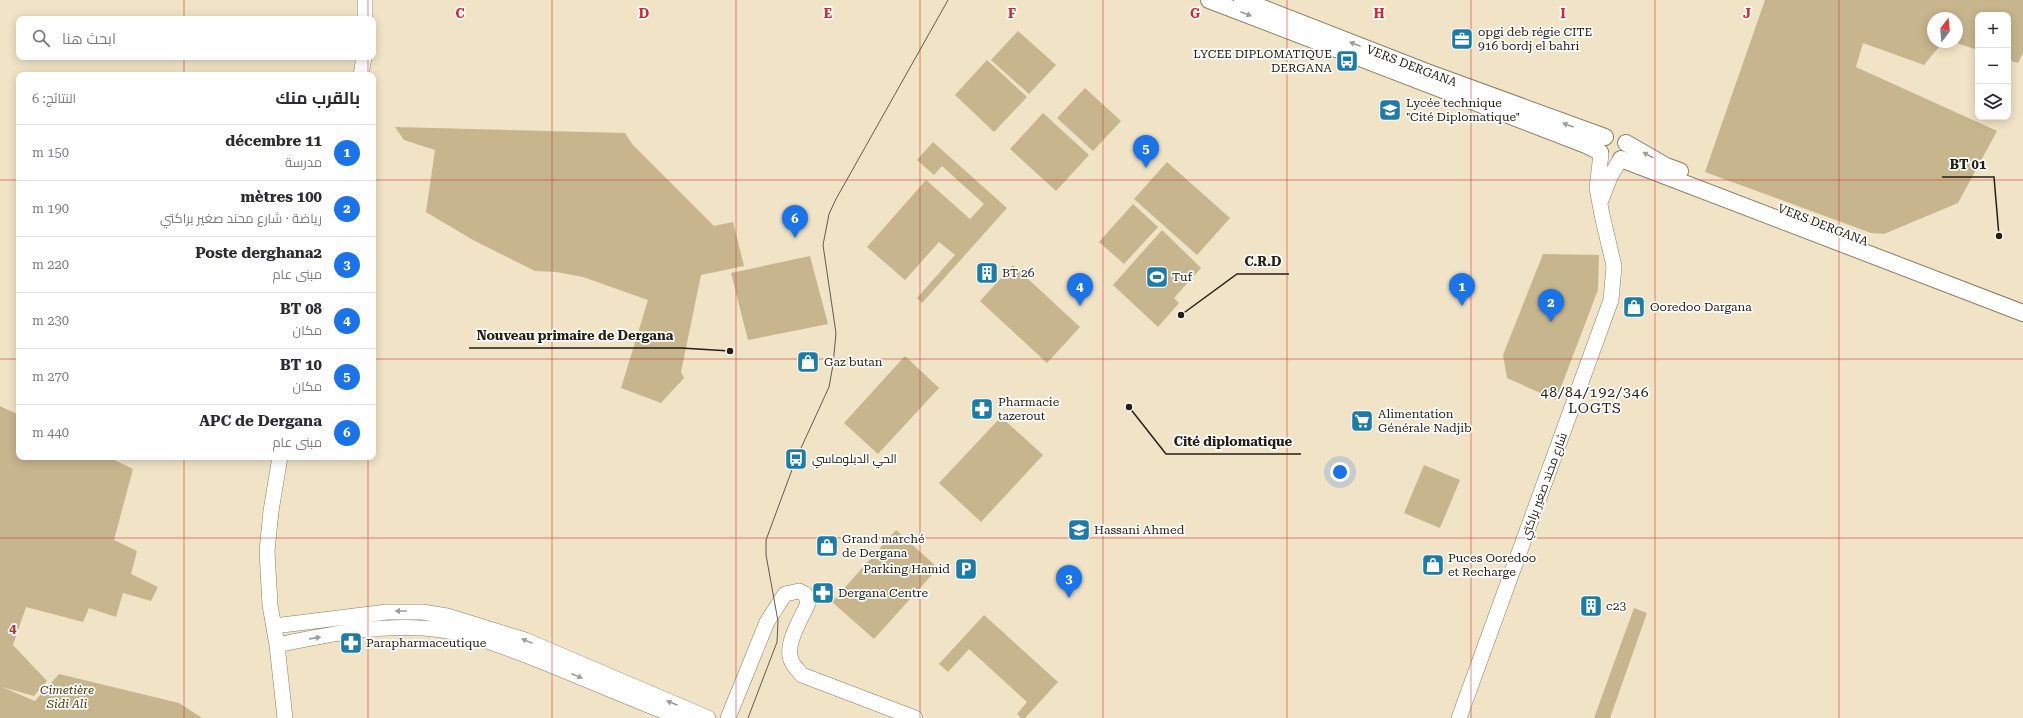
<!DOCTYPE html>
<html lang="ar">
<meta charset="utf-8">
<style>
:root{--surface:#fff;--page:#f2f2f3;--text:#2b2b33;--muted:#7c7c81;--line:#e1e1e2;--accent:#1a73e8}
body{margin:0;font-family:"Roboto Serif",Cairo,serif;background:var(--page);color:var(--text);direction:rtl}
.controls{position:absolute;right:12px;top:12px;display:grid;overflow:hidden;border-radius:8px;box-shadow:0 2px 10px #0003}
.controls button{width:36px;height:36px;display:grid;place-items:center;padding:0;border:0;border-bottom:1px solid var(--line);background:var(--surface);color:var(--text);font:20px sans-serif}
.compass{position:absolute;left:1927px;top:12px;width:36px;height:36px;border-radius:50%;background:var(--surface);box-shadow:0 2px 10px #0003;rotate:16deg}
.you{position:absolute;left:1340px;top:472px;width:14px;height:14px;margin:-10px;border:3px solid #fff;border-radius:50%;background:#1a73e8;box-shadow:0 0 0 6px #1a73e833}
.badge{display:grid;place-items:center;width:26px;height:26px;border-radius:50%;background:var(--accent);color:#fff;font-size:13px;font-weight:700}
.pin{position:absolute;translate:-50% -33px;filter:drop-shadow(0 1px 2px #0008)}
.pin::after{content:'';position:absolute;top:21px;width:14px;height:12px;background:inherit;clip-path:polygon(0 0,100% 0,50% 100%)}
.list{margin:0;padding:0;list-style:none}
h2{display:flex;justify-content:space-between;align-items:center;height:52px;margin:0;padding:0 16px;font-size:17px}
h2 small{font-size:13px;font-weight:400;color:var(--muted)}
.list li{display:grid;grid-template-columns:26px 1fr auto;gap:12px;align-items:center;box-sizing:border-box;height:56px;padding:0 16px;border-top:1px solid var(--line)}
.list b{display:block;font-size:15px;white-space:nowrap}
.list p{margin:0;font-size:13px;white-space:nowrap;color:var(--muted)}
.list em{font-size:13px;font-style:normal;color:var(--muted)}
.icon{flex:none;width:22px;height:22px;fill:none;stroke:currentColor;stroke-width:2;stroke-linecap:round;stroke-linejoin:round}
.map{position:relative;flex:none;width:2023px;height:718px;overflow:hidden;direction:ltr}
.search{position:absolute;background:var(--surface);box-shadow:0 2px 10px #0003;left:16px;top:16px;width:360px;height:44px;display:flex;align-items:center;gap:10px;box-sizing:border-box;padding:0 14px;border-radius:8px;color:var(--muted);font-size:15px}
.panel{position:absolute;background:var(--surface);box-shadow:0 2px 10px #0003;left:16px;top:72px;width:360px;height:388px;border-radius:8px;direction:rtl}
.map>svg:first-child{display:block}
.green{fill:#c7b58d}
.lines{fill:none;stroke-linecap:round;stroke-linejoin:round}
.secondary-casing{stroke:#8b7f65;stroke-width:16}
.primary-casing{stroke:#8b7f65;stroke-width:18}
.secondary{stroke:#fff;stroke-width:15}
.primary{stroke:#fff;stroke-width:16}
.tram{stroke:#625b4a;stroke-width:1}
.oneway{fill:#9d9b96}
.grid{fill:none;stroke:#d62828;stroke-width:1;stroke-opacity:0.55}
.labels{text-anchor:middle;dominant-baseline:central;stroke-width:3.5;stroke-linejoin:round;paint-order:stroke}
.poi-label{font-size:12px;fill:#252015;stroke:#fff;text-anchor:start}
.street-label{font-size:12px;fill:#252015;stroke:#fff}
.park-label{font-size:12px;font-style:italic;fill:#48370b;stroke:#fff}
.quarter-label{font-size:14px;letter-spacing:1px;fill:#252015;stroke:#fff}
.grid-label{font-size:13px;text-anchor:middle;font-weight:bold;fill:#d62828;stroke:#fff;stroke-width:3.5;stroke-linejoin:round;paint-order:stroke}
.leader{fill:none;stroke:#252015;stroke-width:1.5}
.callout-dot{fill:#252015;stroke:#fff;stroke-width:1.5}
.callout-label{font-size:13px;text-anchor:middle;font-weight:bold;fill:#252015;stroke:#fff;stroke-width:3.5;stroke-linejoin:round;paint-order:stroke}
</style>
<div class="map">
<svg width="2023" height="718" viewBox="0 0 2023 718">
<rect width="100%" height="100%" fill="#f0e3c6"/>
<path class="green" d="M1765,0H2023V53L2018,63L2008,60V15H1978V50L1953,42H1957V18H1933V42H1943L1924,65L1863,43L1856,67L1997,131L1958,203L1884,234L1871,233L1705,172Z
M1018,31L1056,65L1029,94L991,60Z
M987,60L1027,97L994,132L955,95Z
M1085,88L1121,121L1093,151L1057,118Z
M1043,113L1089,155L1056,191L1010,149Z
M395,127L625,133L632,144L714,226L733,222L744,266L701,275L681,372L684,378L661,403L621,388L648,300L583,277L556,272L535,271L473,240L426,212L435,150L404,140Z
M933,142L1007,208L922,303L917,298L955,255L939,242L905,280L867,247L926,180L970,219L984,204L942,166L934,175L917,160Z
M1167,162L1230,218L1197,255L1134,199Z
M1133,204L1158,227L1124,264L1099,242Z
M1162,230L1201,268L1174,298L1179,303L1158,327L1113,285Z
M1543,254L1599,255L1598,290L1556,400L1507,378L1503,355Z
M810,256L828,324L748,340L731,273Z
M1013,265L1080,327L1047,363L980,301Z
M905,356L939,388L878,454L844,423Z
M0,406L19,415V457H108L133,469L114,540L137,551L131,574L158,587L151,601L123,593L116,617L89,608L83,622L26,607L13,645L47,681L34,696L2,687L35,701L59,674L179,703L202,718H0Z
M1001,417L1043,455L981,522L939,483Z
M1424,465L1460,480L1440,528L1404,513Z
M896,530L938,568L874,639L832,602Z
M1634,608L1647,613L1610,718H1594Z
M984,615L1058,682L1025,718H1021L1017,714L1027,702L969,649L948,672L939,664Z"/>
<g class="lines">
<g class="secondary-casing">
<path id="secondary" d="M365,0V19
M361,75L364,57
M1601,200L1610,177L1620,160
M280,457L271,511L267,551L270,605L277,645L285,718
M274,626L387,612H422L447,616L525,640L708,718
M277,645C330,634 388,622 442,630C476,635 509,649 541,661C588,680 634,700 681,718
M728,718L767,622L785,594L799,591L805,594L808,603C802,618 783,645 792,662C794,667 799,671 802,675L915,718
M1459,718L1611,300L1614,266L1602,215L1597,188L1601,154"/>
</g>
<g class="primary-casing">
<g id="primary">
<path d="M1209,0L1586,145L1600,152"/>
<path id="s1" d="M1242,0L1424,71L1605,137"/>
<path d="M1626,143L1666,166L1680,171"/>
<path d="M1621,159L2023,313"/>
</g>
</g>
<use href="#secondary" class="secondary"/>
<use href="#primary" class="primary"/>
<path class="tram" d="M748,718L777,642L778,621L766,555V540L796,459L829,387L833,365L836,333L823,245L829,214L836,199L948,0"/>
</g>
<defs><path id="oneway-solid" d="M-6-.8H1V-3.2L6.5 0L1 3.2V.8H-6Z"/></defs>
<g class="oneway">
<use href="#oneway-solid" transform="translate(1246 14) rotate(21)"/>
<use href="#oneway-solid" transform="translate(1355 44) rotate(-159)"/>
<use href="#oneway-solid" transform="translate(1568 125) rotate(-160)"/>
<use href="#oneway-solid" transform="translate(1648 155) rotate(-151)"/>
<use href="#oneway-solid" transform="translate(401 611) rotate(-180)"/>
<use href="#oneway-solid" transform="translate(315 638) rotate(-8)"/>
<use href="#oneway-solid" transform="translate(527 641) rotate(-158)"/>
<use href="#oneway-solid" transform="translate(577 676) rotate(22)"/>
<use href="#oneway-solid" transform="translate(672 703) rotate(-157)"/>
</g>
<path class="grid" d="M184,0V19M368,0V19M552,0V718M736,0V718M920,0V718M1103,0V718M1287,0V718M1471,0V718M1655,0V718M1839,0V718M184,57V75M368,57V75M0,180H19M373,180H2023M0,359H19M373,359H2023M184,457V718M368,457V718M0,538H2023"/>
<defs>
<g id="office-square" transform="scale(1.15)"><rect x="-9" y="-9" width="18" height="18" rx="4" fill="#1b7ca8" stroke="#fff"/><path d="M-6-3h4V-5.5h4V-3h4V5H-6ZM-1-4.5V-3h2v-1.5ZM-6 0V1H6V0Z" fill="#fff"/></g>
<g id="bus-square" transform="scale(1.15)"><rect x="-9" y="-9" width="18" height="18" rx="4" fill="#1b7ca8" stroke="#fff"/><path d="M-5-6H5V4H4V6H2V4H-2V6H-4V4H-5ZM-3.5-4V0h7V-4ZM-3.5 1.2v1.5H-2V1.2ZM2 1.2v1.5H3.5V1.2Z" fill="#fff"/></g>
<g id="school-square" transform="scale(1.15)"><rect x="-9" y="-9" width="18" height="18" rx="4" fill="#1b7ca8" stroke="#fff"/><path d="M0-5L7-2L0 1L-7-2ZM-4 1L0 2.5L4 1V4Q0 6-4 4Z" fill="#fff"/></g>
<g id="building-square" transform="scale(1.15)"><rect x="-9" y="-9" width="18" height="18" rx="4" fill="#1b7ca8" stroke="#fff"/><path d="M-4-6H4V6H1V3H-1V6H-4ZM-2.5-4.3h1.7v1.8h-1.7ZM.8-4.3h1.7v1.8H.8ZM-2.5-1h1.7V.8h-1.7ZM.8-1h1.7V.8H.8Z" fill="#fff"/></g>
<g id="stadium-square" transform="scale(1.15)"><rect x="-9" y="-9" width="18" height="18" rx="4" fill="#1b7ca8" stroke="#fff"/><path d="M0-5a6.5 5 0 1 0 0 10a6.5 5 0 1 0 0-10ZM-3.5-1.8h7v3.6h-7Z" fill="#fff"/></g>
<g id="shop-square" transform="scale(1.15)"><rect x="-9" y="-9" width="18" height="18" rx="4" fill="#1b7ca8" stroke="#fff"/><path d="M-5-2.5h2.3a2.7 3.5 0 0 1 5.4 0H5L5.5 6h-11ZM-1.5-2.5h3a1.5 2.3 0 0 0-3 0Z" fill="#fff"/></g>
<g id="pharmacy-square" transform="scale(1.15)"><rect x="-9" y="-9" width="18" height="18" rx="4" fill="#1b7ca8" stroke="#fff"/><path d="M-2-6h4v4h4v4h-4v4h-4v-4h-4v-4h4Z" fill="#fff"/></g>
<g id="supermarket-square" transform="scale(1.15)"><rect x="-9" y="-9" width="18" height="18" rx="4" fill="#1b7ca8" stroke="#fff"/><path d="M-6-5.5h2.5l.6 2H6L4.5 2H-2.5L-4.4-4H-6ZM-1.5 3.2a1.3 1.3 0 1 0 .1 0ZM3 3.2a1.3 1.3 0 1 0 .1 0Z" fill="#fff"/></g>
<g id="parking-square" transform="scale(1.15)"><rect x="-9" y="-9" width="18" height="18" rx="4" fill="#1b7ca8" stroke="#fff"/><path d="M-3.5-5.5H1a3.5 3.5 0 0 1 0 7H-1V5.5H-3.5ZM-1-3.4V-.6H.8a1.4 1.4 0 0 0 0-2.8Z" fill="#fff"/></g>
</defs>
<g fill-rule="evenodd">
<use href="#office-square" x="1462" y="39"/>
<use href="#bus-square" x="1347" y="61"/>
<use href="#school-square" x="1390" y="110"/>
<use href="#building-square" x="987" y="273"/>
<use href="#stadium-square" x="1157" y="277"/>
<use href="#shop-square" x="1634" y="307"/>
<use href="#shop-square" x="808" y="362"/>
<use href="#pharmacy-square" x="982" y="409"/>
<use href="#supermarket-square" x="1362" y="421"/>
<use href="#bus-square" x="796" y="459"/>
<use href="#school-square" x="1079" y="530"/>
<use href="#shop-square" x="827" y="546"/>
<use href="#shop-square" x="1433" y="565"/>
<use href="#parking-square" x="966" y="569"/>
<use href="#pharmacy-square" x="823" y="593"/>
<use href="#building-square" x="1591" y="606"/>
<use href="#pharmacy-square" x="351" y="643"/>
</g>
<g class="labels">
<g class="poi-label">
<text x="1478" y="32">opgi deb régie CITE<tspan x="1478" dy="14">916 bordj el bahri</tspan></text>
<text x="1332" y="54" text-anchor="end">LYCEE DIPLOMATIQUE<tspan x="1332" dy="14">DERGANA</tspan></text>
<text x="1406" y="103">Lycée technique<tspan x="1406" dy="14">"Cité Diplomatique"</tspan></text>
<text x="1002" y="273">BT 26</text>
<text x="1172" y="277">Tuf</text>
<text x="1650" y="307">Ooredoo Dargana</text>
<text x="824" y="362">Gaz butan</text>
<text x="998" y="402">Pharmacie<tspan x="998" dy="14">tazerout</tspan></text>
<text x="1378" y="414">Alimentation<tspan x="1378" dy="14">Générale Nadjib</tspan></text>
<text x="812" y="459">الحي الدبلوماسي</text>
<text x="1094" y="530">Hassani Ahmed</text>
<text x="842" y="539">Grand marché<tspan x="842" dy="14">de Dergana</tspan></text>
<text x="1448" y="558">Puces Ooredoo<tspan x="1448" dy="14">et Recharge</tspan></text>
<text x="950" y="569" text-anchor="end">Parking Hamid</text>
<text x="838" y="593">Dergana Centre</text>
<text x="1606" y="606">c23</text>
<text x="366" y="643">Parapharmaceutique</text>
</g>
<g class="street-label">
<text stroke="none"><textPath href="#s1" startOffset="182">VERS DERGANA</textPath></text>
<text transform="translate(1823 225) rotate(21)">VERS DERGANA</text>
<text transform="translate(1544 486) rotate(-70)">شارع محند صغير براكتي</text>
</g>
<g class="park-label">
<text x="67" y="690">Cimetière<tspan x="67" dy="14">Sidi Ali</tspan></text>
</g>
<g class="quarter-label">
<text x="1595" y="392">48/84/192/346<tspan x="1595" dy="16">LOGTS</tspan></text>
</g>
</g>
<g class="grid-label">
<text x="460" y="18">C</text>
<text x="644" y="18">D</text>
<text x="828" y="18">E</text>
<text x="1012" y="18">F</text>
<text x="1195" y="18">G</text>
<text x="1379" y="18">H</text>
<text x="1563" y="18">I</text>
<text x="1747" y="18">J</text>
<text x="13" y="633">4</text>
</g>
<path class="leader" d="M1999 236L1994 177H1942M1181 315L1237 274H1289M730 351L681 348H469M1129 407L1166 454H1301"/>
<g class="callout-dot">
<circle cx="1999" cy="236" r="4"/>
<circle cx="1181" cy="315" r="4"/>
<circle cx="730" cy="351" r="4"/>
<circle cx="1129" cy="407" r="4"/>
</g>
<g class="callout-label">
<text x="1968" y="169">BT 01</text>
<text x="1263" y="266">C.R.D</text>
<text x="575" y="340">Nouveau primaire de Dergana</text>
<text x="1233" y="446">Cité diplomatique</text>
</g>
</svg>
<div class="controls">
<button>+</button>
<button>−</button>
<button><svg class="icon" aria-label="layers" viewBox="0 0 24 24"><path d="M12 4l9 5-9 5-9-5zM3 14l9 5 9-5"/></svg></button>
</div>
<svg class="compass" viewBox="-18 -18 36 36"><path d="M0-13l5 13h-10z" fill="#e53935"/><path d="M0 13l5-13h-10z" fill="#7c7c81"/></svg>
<div class="you"></div>
<div class="pin badge" style="left:1462px;top:306px">1</div>
<div class="pin badge" style="left:1551px;top:322px">2</div>
<div class="pin badge" style="left:1069px;top:598px">3</div>
<div class="pin badge" style="left:1080px;top:306px">4</div>
<div class="pin badge" style="left:1146px;top:168px">5</div>
<div class="pin badge" style="left:795px;top:238px">6</div>
<div class="search"><svg class="icon" aria-label="search" viewBox="0 0 24 24"><circle cx="10" cy="10" r="6"/><path d="M15 15l6 6"/></svg>ابحث هنا</div>
<section class="panel">
<h2>بالقرب منك<small>النتائج: 6</small></h2>
<ul class="list">
<li><span class="badge">1</span><div><b>11 décembre</b><p>مدرسة</p></div><em>150 m</em></li>
<li><span class="badge">2</span><div><b>100 mètres</b><p>رياضة · شارع محند صغير براكتي</p></div><em>190 m</em></li>
<li><span class="badge">3</span><div><b>Poste derghana2</b><p>مبنى عام</p></div><em>220 m</em></li>
<li><span class="badge">4</span><div><b>BT 08</b><p>مكان</p></div><em>230 m</em></li>
<li><span class="badge">5</span><div><b>BT 10</b><p>مكان</p></div><em>270 m</em></li>
<li><span class="badge">6</span><div><b>APC de Dergana</b><p>مبنى عام</p></div><em>440 m</em></li>
</ul>
</section>
</div>
